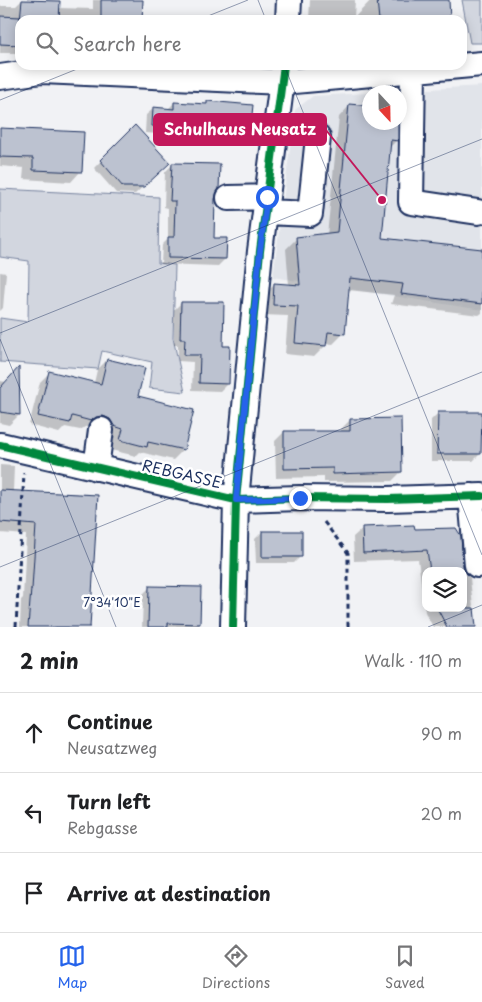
<!DOCTYPE html>
<meta charset="utf-8">
<style>
:root{--surface:#fff;--page:#f6f6f6;--text:#202124;--muted:#757577;--line:#e0e0e0;--accent:#2563eb}
body{margin:0;font-family:"Playpen Sans",sans-serif;background:var(--page);color:var(--text)}
.controls{position:absolute;right:15px;bottom:15px;display:grid;overflow:hidden;border-radius:10px;box-shadow:0 2px 12px #0003}
.controls button{width:45px;height:45px;display:grid;place-items:center;padding:0;border:0;border-bottom:1px solid var(--line);background:var(--surface);color:var(--text);font:25px sans-serif}
.compass{position:absolute;left:362px;top:85px;width:45px;height:45px;border-radius:50%;background:var(--surface);box-shadow:0 2px 12px #0003;rotate:158deg}
.stop{position:absolute;width:15px;height:15px;margin:-11px;border:4px solid #2563eb;border-radius:50%;background:#fff}
.stop.end{background:#2563eb;border-color:#fff;box-shadow:0 1px 5px #0008}
.list{margin:0;padding:0;list-style:none}
h2{display:flex;justify-content:space-between;align-items:center;height:65px;margin:0;padding:0 20px;font-size:21px}
h2 small{font-size:16px;font-weight:400;color:var(--muted)}
.list li{display:grid;grid-template-columns:32px 1fr auto;gap:15px;align-items:center;box-sizing:border-box;height:80px;padding:0 20px;border-top:1px solid var(--line)}
.list b{display:block;font-size:19px;white-space:nowrap}
.list p{margin:0;font-size:16px;white-space:nowrap;color:var(--muted)}
.list em{font-size:16px;font-style:normal;color:var(--muted)}
.icon{flex:none;width:28px;height:28px;fill:none;stroke:currentColor;stroke-width:2;stroke-linecap:round;stroke-linejoin:round}
.map{position:relative;flex:none;width:482px;height:627px;overflow:hidden}
.search{position:absolute;background:var(--surface);box-shadow:0 2px 12px #0003;left:15px;right:15px;top:15px;height:55px;display:flex;align-items:center;gap:12px;box-sizing:border-box;padding:0 18px;border-radius:15px;color:var(--muted);font-size:19px}
.sheet{height:305px;background:var(--surface)}
nav{display:flex;justify-content:space-around;align-items:center;box-sizing:border-box;height:70px;border-top:1px solid var(--line);background:var(--surface);font-size:14px;color:var(--muted)}
nav a{display:grid;justify-items:center;gap:2px}
nav .on{color:var(--accent)}
.map>svg:first-child{display:block}
.built{fill:#e1e4ea}
.green{fill:#d2d6df;stroke:#76829e}
.shadow{fill:#0003;fill-rule:evenodd}
.building{fill:#bcc2d0;stroke:#1b2f5e}
.lines{fill:none;stroke-linecap:round;stroke-linejoin:round}
.minor-casing{stroke:#1b2f5e;stroke-width:28}
.path{stroke:#1b2f5e;stroke-width:3;stroke-dasharray:5 4;stroke-linecap:butt}
.minor{stroke:#fff;stroke-width:24}
.cycleway-casing{stroke:#fff;stroke-width:11}
.cycleway{stroke:#00873e;stroke-width:8}
.route{stroke:#2563eb;stroke-width:6}
.ticks{fill:none;stroke:#1b2f5e;stroke-width:1;stroke-opacity:0.45}
.labels{text-anchor:middle;dominant-baseline:central;stroke-width:5;stroke-linejoin:round;paint-order:stroke}
.street-label{font-size:15px;fill:#1b2f5e;stroke:#fff}
.ticks-label{font-size:12px;text-anchor:middle;fill:#1b2f5e;stroke:#fff;stroke-width:5;stroke-linejoin:round;paint-order:stroke}
.leader{fill:none;stroke:#c2185b;stroke-width:2}
.callout-dot{fill:#c2185b;stroke:#fff;stroke-width:2}
.callout{fill:#c2185b;stroke:#c2185b;stroke-width:2}
.callout-label{font-size:16px;text-anchor:middle;font-weight:bold;fill:#fff}
</style>
<div class="map">
<svg width="482" height="627" viewBox="0 0 482 627">
<rect width="100%" height="100%" fill="#f1f2f5"/>
<filter id="ink" filterUnits="userSpaceOnUse"><feTurbulence type="fractalNoise" baseFrequency=".02" numOctaves="2"/><feDisplacementMap in="SourceGraphic" scale="10" xChannelSelector="R" yChannelSelector="G"/><feConvolveMatrix kernelMatrix="1 2 1 2 8 2 1 2 1" color-interpolation-filters="sRGB"/></filter>
<g filter="url(#ink)">
<path class="built" d="M482,86V310L273,277L295,110L313,96L369,93L370,122H400V92H378Z"/>
<path class="green" d="M462,0H482V43H470Z
M0,189L159,197L158,263L175,265L173,338L185,392L149,388L152,362L102,351L98,369L0,362V318L28,322L29,261L0,257Z"/>
<path class="shadow" d="M22,0L58,8L93,9V0H142L141,20H20V53H0V6H16Z
M310,0H355L354,18L371,0H447L448,20H309Z
M214,17L245,18V20H211Z
M174,103L205,105L208,103L249,133L242,140L145,133L146,115L153,109H168Z
M349,106L370,122L397,140L389,148L380,239L482,250V313L479,315L391,304L394,295L348,290L344,333L333,344L325,343V346L314,357L285,354L288,316L262,315L263,295L274,284L289,285L286,249L297,238L327,235L339,117Z
M135,126L162,169L135,194L116,193L94,168Z
M0,129L80,172L71,182L23,179L24,168L0,166Z
M172,165L213,199L212,239L225,259L218,266L161,264L162,245L168,239V208L164,207L165,172Z
M0,272L6,273L3,308L0,311Z
M181,303L222,347L227,384L220,391L192,390L193,362L178,361V345H174V310Z
M107,360L136,397L183,450L173,460L140,452L136,456L111,450L114,438L104,436L93,426L85,427L80,430L65,427L59,433L29,425L40,382L50,372L94,383L97,370Z
M0,381L6,382L19,415L9,425L0,423Z
M438,413L480,454L473,461H431V420Z
M350,420L401,472L392,481L324,482V477L276,478L275,441L284,432H341V429Z
M0,465L14,466L13,492L96,496L89,627H20L21,600L23,598L26,535L0,533Z
M363,528L409,530L462,567L465,574L470,578L475,627H433L425,612L418,559L354,561L353,537ZM426,571H463V608H426Z
M262,532L301,556L294,563H256L255,539Z
M150,587L200,589L199,627H142L143,594Z"/>
<path class="building" d="M22,0L60,1L59,20H20Z
M101,0H143L142,20H101Z
M377,0H449L450,20H379Z
M0,16L20,17V45L0,44Z
M207,101L253,105L250,134L152,126L153,107L174,109V102L207,104Z
M349,104L370,106V122H398V141L391,140L382,238L482,249V304L401,294L403,284L350,278L345,334L328,332L326,346L295,343L298,306L273,305L274,283L300,285L296,237L337,232Z
M135,125L170,163L144,187H123L100,160Z
M0,128L84,132L82,172L33,170V158L0,157Z
M172,163L220,164L219,189L217,192L215,199L214,238H227L226,259L168,258V237H174L175,201H170Z
M181,302H224L223,346H230L229,384L199,383L200,355H184L185,339H180Z
M107,359L145,368L138,396L194,410L184,450L148,442L147,447L120,440L123,429L114,426L110,419L103,416L96,417L91,421L72,416L70,423L38,416L49,371L101,384Z
M19,367L20,415L0,412V388Z
M438,412H482L481,454H437Z
M401,418L402,472L333,474V468L284,469V431H350V419Z
M0,490L98,495L90,627H28L31,589H32L36,525L0,522Z
M414,525L415,529L456,528L461,536L463,566L465,571H430L427,550L363,553L362,527Z
M262,531H302V557H262Z
M149,586L201,587L200,624L168,623V627H148Z
M437,608H474L476,627H447Z"/>
<g class="lines">
<g class="minor-casing">
<path id="minor" d="M288,20L289,0
M413,70L411,202L478,212
M0,77L42,71L283,82L482,64
M229,198L267,197
M266,212L310,214L318,137
M0,445L236,500L300,498L388,499L482,496
M96,468L101,430
M471,496L477,565
M233,627L236,500L260,251L284,65"/>
</g>
<path class="path" d="M324,522L348,553V627
M16,627L24,473"/>
<use href="#minor" class="minor"/>
<g class="cycleway-casing">
<path id="cycleway" d="M0,445L236,500L300,498L388,499L482,496
M233,627L236,500L260,251L284,65"/>
</g>
<use href="#cycleway" class="cycleway"/>
</g>
</g>
<g class="lines" filter="url(#ink)">
<path class="route" d="M267,197L260,251L236,500L300,498"/>
</g>
<path class="ticks" d="M258,0L266,20M198,20L248,0M284,65L482,555M0,100L87,65M0,333L482,139M0,339L116,627M0,567L482,372M428,627L482,605"/>
<g class="labels">
<g class="street-label">
<text transform="translate(182 473) rotate(13)">REBGASSE</text>
</g>
</g>
<g class="ticks-label">
<text x="112" y="607">7°34'10"E</text>
</g>
<path class="leader" d="M382 200L326 130"/>
<circle class="callout-dot" cx="382" cy="200" r="5"/>
<rect class="callout" x="154" y="114" width="172" height="31" rx="5"/>
<g class="callout-label">
<text x="240" y="135">Schulhaus Neusatz</text>
</g>
</svg>
<div class="controls">
<button><svg class="icon" aria-label="layers" viewBox="0 0 24 24"><path d="M12 4l9 5-9 5-9-5zM3 14l9 5 9-5"/></svg></button>
</div>
<svg class="compass" viewBox="-18 -18 36 36"><path d="M0-13l5 13h-10z" fill="#e53935"/><path d="M0 13l5-13h-10z" fill="#757577"/></svg>
<div class="stop" style="left:267px;top:197px"></div>
<div class="stop end" style="left:300px;top:498px"></div>
<div class="search"><svg class="icon" aria-label="search" viewBox="0 0 24 24"><circle cx="10" cy="10" r="6"/><path d="M15 15l6 6"/></svg>Search here</div>
</div>
<section class="sheet">
<h2>2 min<small>Walk · 110 m</small></h2>
<ul class="list">
<li><svg class="icon" aria-label="ahead" viewBox="0 0 24 24"><path d="M12 20V5M6 11l6-6 6 6"/></svg><div><b>Continue</b><p>Neusatzweg</p></div><em>90 m</em></li>
<li><svg class="icon" aria-label="left" viewBox="0 0 24 24"><path d="M17 20v-9H6M10 6l-5 5 5 5"/></svg><div><b>Turn left</b><p>Rebgasse</p></div><em>20 m</em></li>
<li><svg class="icon" aria-label="arrive" viewBox="0 0 24 24"><path d="M6 21V4h12l-3 4 3 4H6"/></svg><div><b>Arrive at destination</b></div></li>
</ul>
</section>
<nav>
<a class="on"><svg class="icon" aria-label="map" viewBox="0 0 24 24"><path d="M3 6l6-2 6 2 6-2v14l-6 2-6-2-6 2zM9 4v14M15 6v14"/></svg>Map</a>
<a><svg class="icon" aria-label="directions" viewBox="0 0 24 24"><path d="M12 3l9 9-9 9-9-9zM9 14v-3h6M13 9l2 2-2 2"/></svg>Directions</a>
<a><svg class="icon" aria-label="saved" viewBox="0 0 24 24"><path d="M7 4h10v16l-5-4-5 4z"/></svg>Saved</a>
</nav>
